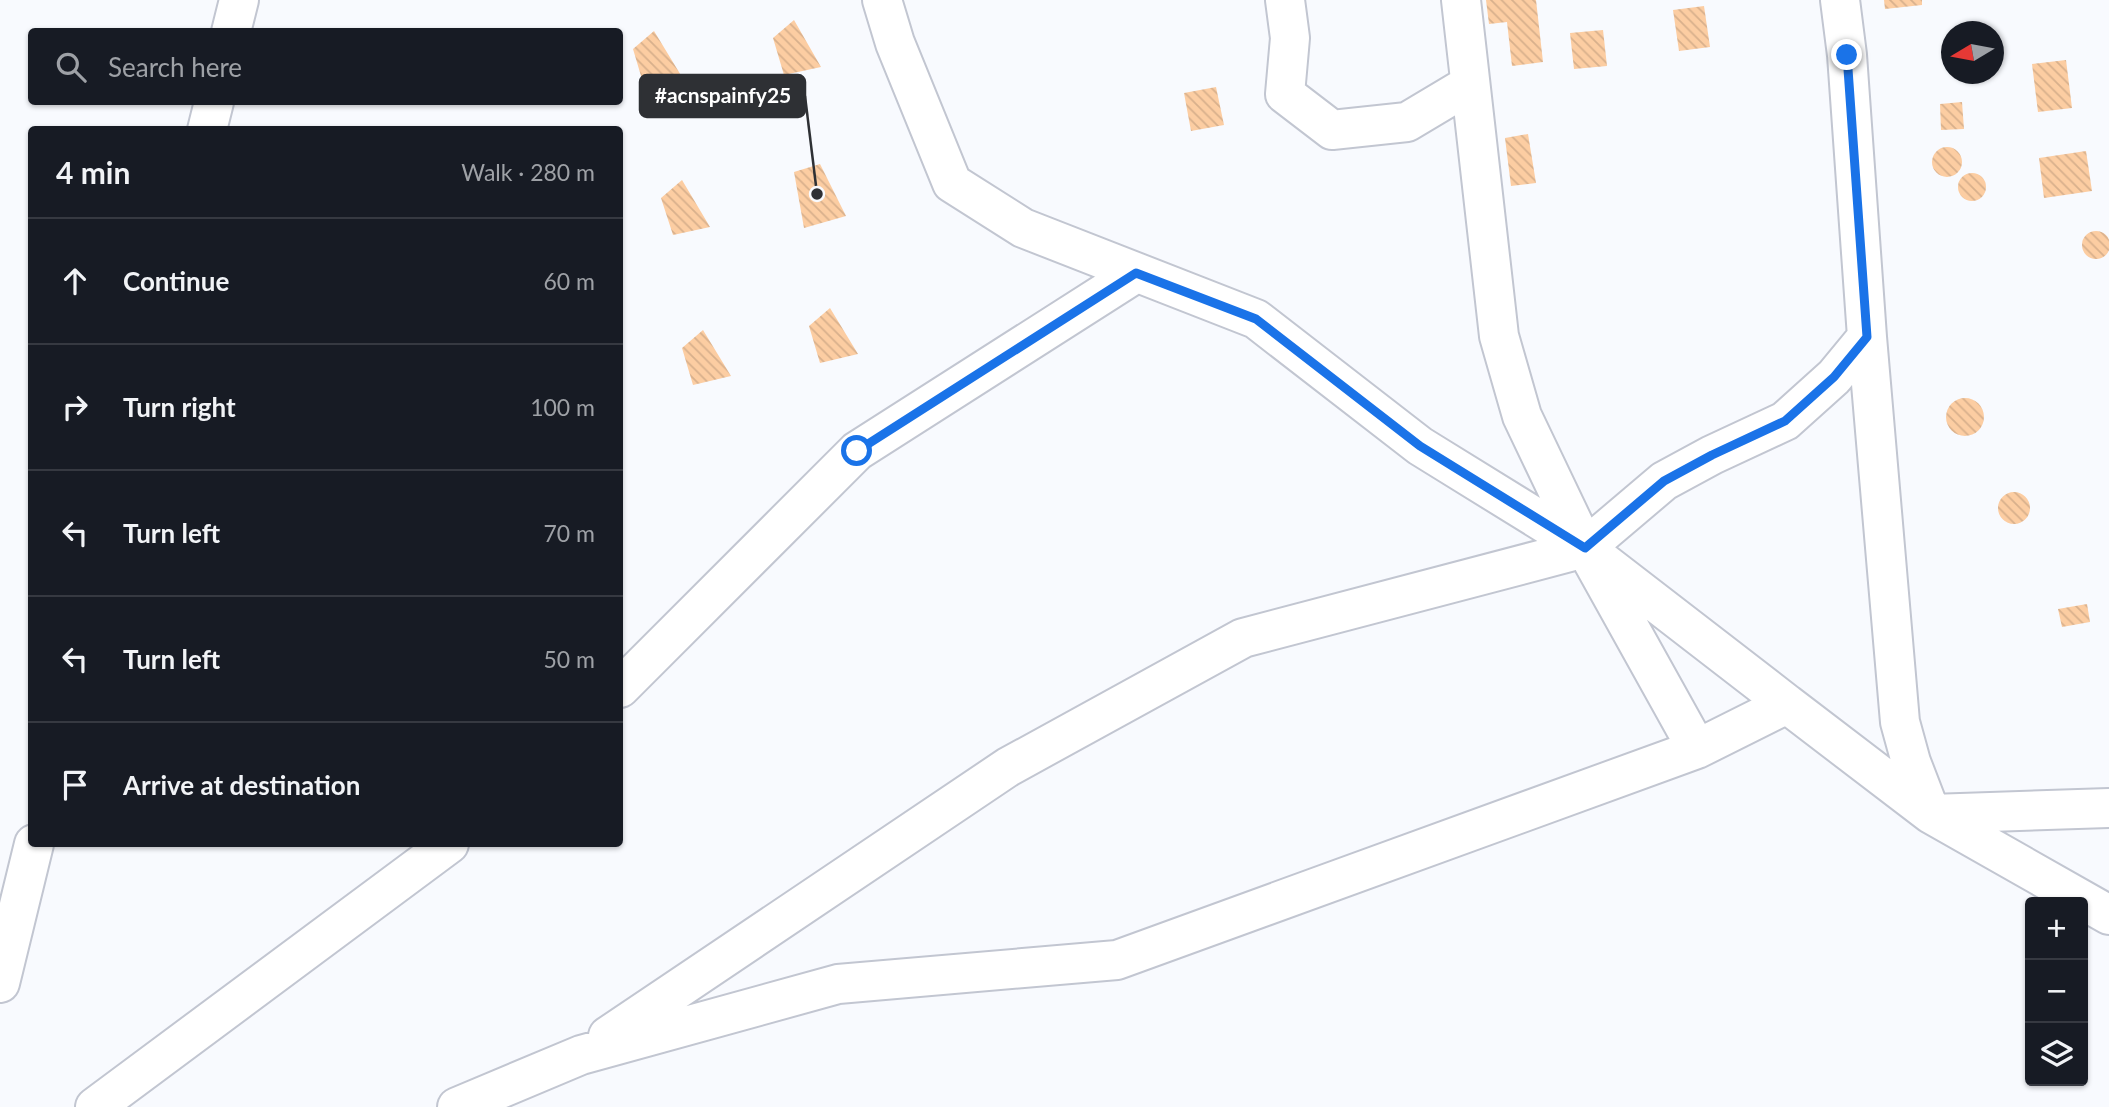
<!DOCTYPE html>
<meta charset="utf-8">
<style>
:root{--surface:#171b24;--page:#242831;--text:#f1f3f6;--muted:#9ea1a6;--line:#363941}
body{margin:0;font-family:Lato,sans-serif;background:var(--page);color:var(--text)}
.controls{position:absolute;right:21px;bottom:21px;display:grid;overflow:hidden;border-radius:7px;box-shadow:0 2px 5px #0004}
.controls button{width:63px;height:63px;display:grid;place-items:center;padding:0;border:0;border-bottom:2px solid var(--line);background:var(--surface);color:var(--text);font:35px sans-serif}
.compass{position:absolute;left:1941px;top:21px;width:63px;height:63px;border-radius:50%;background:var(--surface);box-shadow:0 2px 5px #0004;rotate:260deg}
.stop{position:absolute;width:21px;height:21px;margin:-16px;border:5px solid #1a73e8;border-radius:50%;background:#fff}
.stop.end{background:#1a73e8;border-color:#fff;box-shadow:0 2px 7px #0008}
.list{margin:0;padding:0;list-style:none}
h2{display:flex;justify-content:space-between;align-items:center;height:91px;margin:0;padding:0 28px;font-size:30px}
h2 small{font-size:23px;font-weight:400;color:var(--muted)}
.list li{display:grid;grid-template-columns:46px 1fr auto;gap:21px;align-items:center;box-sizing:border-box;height:126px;padding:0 28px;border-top:2px solid var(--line)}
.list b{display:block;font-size:26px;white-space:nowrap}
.list em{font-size:23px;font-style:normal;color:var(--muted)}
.icon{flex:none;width:38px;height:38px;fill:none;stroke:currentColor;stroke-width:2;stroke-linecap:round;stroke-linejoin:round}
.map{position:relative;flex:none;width:2109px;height:1107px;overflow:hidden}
.search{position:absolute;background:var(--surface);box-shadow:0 2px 5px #0004;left:28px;top:28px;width:595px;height:77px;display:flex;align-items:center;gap:18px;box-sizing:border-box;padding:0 24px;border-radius:7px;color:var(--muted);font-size:26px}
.panel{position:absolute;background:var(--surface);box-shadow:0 2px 5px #0004;left:28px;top:126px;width:595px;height:721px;border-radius:7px}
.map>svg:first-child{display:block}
.building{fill:url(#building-back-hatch)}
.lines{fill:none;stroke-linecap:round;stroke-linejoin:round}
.minor-casing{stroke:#c2c6d1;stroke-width:42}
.minor{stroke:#fff;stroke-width:38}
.route{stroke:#1a73e8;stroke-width:9}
.leader{fill:none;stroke:#2e3034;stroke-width:2.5}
.callout-dot{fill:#2e3034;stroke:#f8fafe;stroke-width:2.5}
.callout{fill:#2e3034;stroke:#2e3034;stroke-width:2.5}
.callout-label{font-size:21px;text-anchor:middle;font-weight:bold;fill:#fff}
</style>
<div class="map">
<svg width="2109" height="1107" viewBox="0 0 2109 1107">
<defs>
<pattern id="building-back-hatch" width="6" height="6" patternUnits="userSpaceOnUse" patternTransform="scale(1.75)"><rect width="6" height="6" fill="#fccda2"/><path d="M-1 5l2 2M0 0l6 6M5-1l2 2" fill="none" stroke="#d8b08c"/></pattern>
</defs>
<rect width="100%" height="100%" fill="#f8fafe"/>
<path class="building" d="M1486,0H1536L1543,62L1512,66L1507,22L1489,24Z
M1884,0H1922V5L1885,9Z
M1704,6L1710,47L1679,51L1673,10Z
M794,20L821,67L784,75L773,38Z
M1603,30L1607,66L1574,69L1570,33Z
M654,31L682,77L644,86L633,49Z
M2066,60L2072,108L2038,112L2032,64Z
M1216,87L1224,125L1191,131L1184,93Z
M1962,102L1964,129L1941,130L1940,104Z
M1528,134L1536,183L1511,186L1505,138Z
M1932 162a15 15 0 1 1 30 0a15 15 0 1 1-30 0Z
M2086,151L2092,191L2044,198L2039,158Z
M820,164L846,216L804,228L794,172Z
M1958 187a14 14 0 1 1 28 0a14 14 0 1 1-28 0Z
M682,180L710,227L673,235L661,198Z
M2082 245a14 14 0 1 1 28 0a14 14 0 1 1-28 0Z
M830,308L858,354L820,363L809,326Z
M703,330L731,376L693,385L682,348Z
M1946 417a19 19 0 1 1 38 0a19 19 0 1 1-38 0Z
M1998 508a16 16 0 1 1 32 0a16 16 0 1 1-32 0Z
M2087,604L2090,622L2062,627L2058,609Z"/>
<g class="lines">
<g class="minor-casing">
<path id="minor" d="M882,0L895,43L952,183L1023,228L1256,319L1420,446L1585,548L1787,704
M1285,0L1290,38L1285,94L1332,130L1407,122L1469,85
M1461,0L1499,336L1522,416L1585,548L1664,481L1712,455L1785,421L1834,377L1867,337L1847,55L1840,0
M231,32L239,0
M207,130L214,102
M1867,337L1900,722L1911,762L1931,814L2109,808
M1593,562L1697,749
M620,688L857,451L1136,273
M0,983L34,844
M608,1036L1008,767L1243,638L1585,548
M95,1107L449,844
M457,1107L581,1055L838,984L1117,960L1697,749L1787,704L1931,814L2109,915"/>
</g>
<use href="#minor" class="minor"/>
</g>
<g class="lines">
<path class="route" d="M857,451L1136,273L1256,319L1420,446L1585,548L1664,481L1712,455L1785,421L1834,377L1867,337L1847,55"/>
</g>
<path class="leader" d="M817 194L805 96"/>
<circle class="callout-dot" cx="817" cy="194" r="7"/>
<rect class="callout" x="640" y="75" width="165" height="42" rx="7"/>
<g class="callout-label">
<text x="723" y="103">#acnspainfy25</text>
</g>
</svg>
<div class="controls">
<button>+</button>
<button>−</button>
<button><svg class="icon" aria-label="layers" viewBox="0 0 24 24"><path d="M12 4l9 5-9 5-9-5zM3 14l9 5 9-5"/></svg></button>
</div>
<svg class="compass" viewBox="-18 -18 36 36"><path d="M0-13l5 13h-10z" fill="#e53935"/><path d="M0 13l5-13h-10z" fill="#9ea1a6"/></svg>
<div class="stop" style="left:857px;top:451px"></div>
<div class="stop end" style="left:1847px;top:55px"></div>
<div class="search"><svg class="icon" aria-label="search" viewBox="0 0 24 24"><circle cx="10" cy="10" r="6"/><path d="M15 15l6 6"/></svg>Search here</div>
<section class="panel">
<h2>4 min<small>Walk · 280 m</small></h2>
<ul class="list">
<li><svg class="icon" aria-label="ahead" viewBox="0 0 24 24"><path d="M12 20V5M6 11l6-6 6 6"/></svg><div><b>Continue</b></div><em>60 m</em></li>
<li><svg class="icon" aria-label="right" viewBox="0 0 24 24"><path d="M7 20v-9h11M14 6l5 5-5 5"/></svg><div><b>Turn right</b></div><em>100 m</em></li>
<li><svg class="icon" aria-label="left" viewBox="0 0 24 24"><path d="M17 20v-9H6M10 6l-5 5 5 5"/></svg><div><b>Turn left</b></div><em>70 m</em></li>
<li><svg class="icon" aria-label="left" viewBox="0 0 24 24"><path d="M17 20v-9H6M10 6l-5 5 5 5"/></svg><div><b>Turn left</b></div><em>50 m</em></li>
<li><svg class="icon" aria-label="arrive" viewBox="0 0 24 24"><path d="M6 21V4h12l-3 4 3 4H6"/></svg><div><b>Arrive at destination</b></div></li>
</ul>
</section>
</div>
